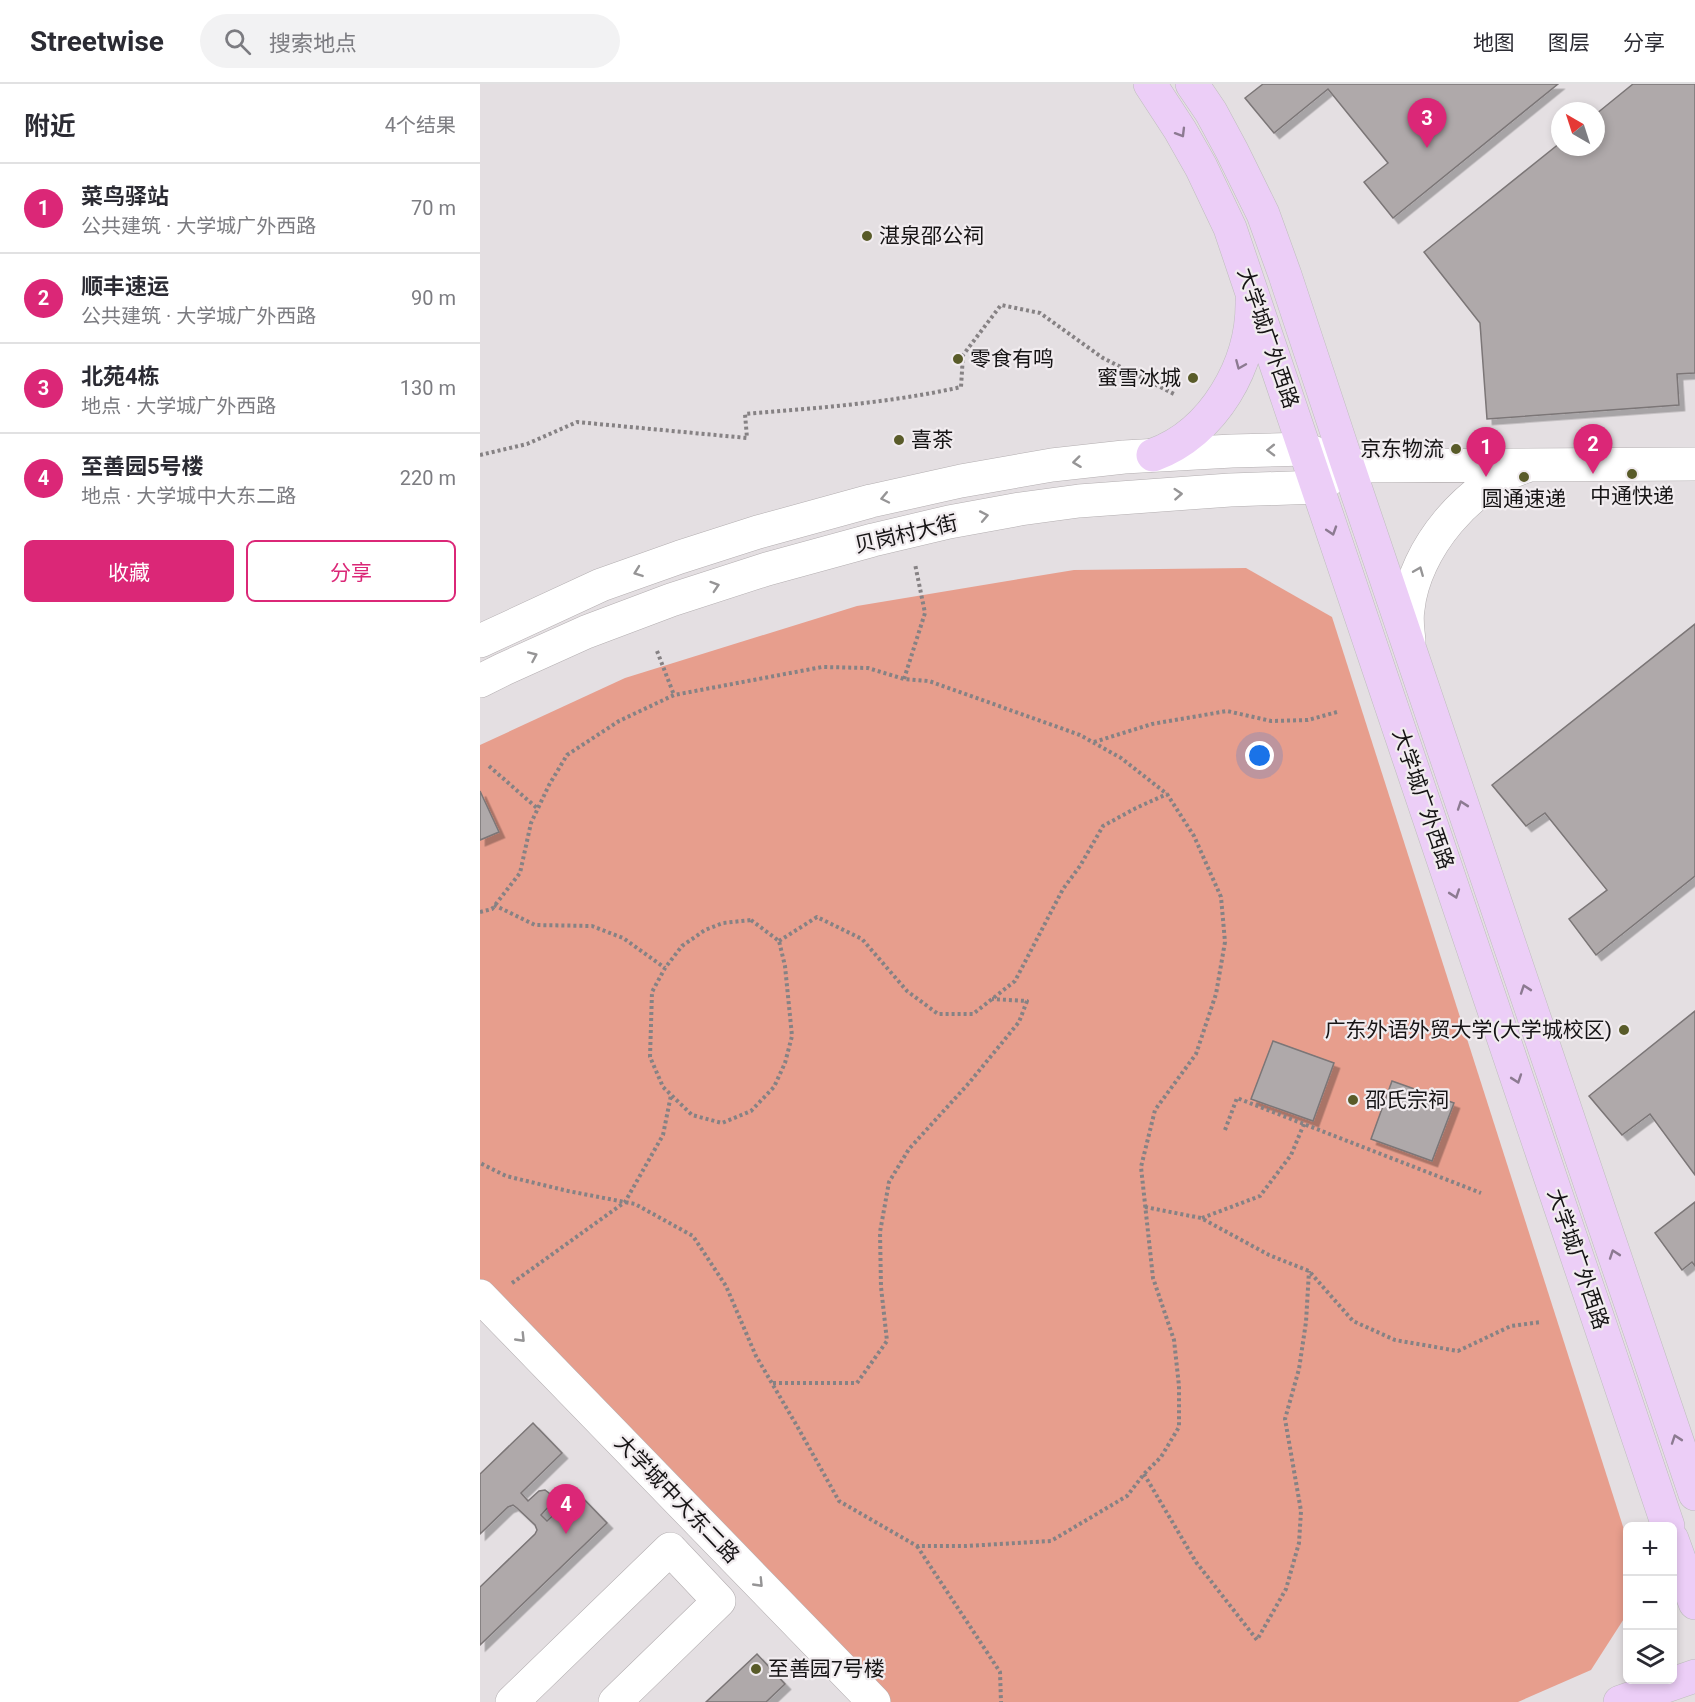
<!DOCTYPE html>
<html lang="zh">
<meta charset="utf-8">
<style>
:root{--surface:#fff;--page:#f2f2f3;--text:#2b2b33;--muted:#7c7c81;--line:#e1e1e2;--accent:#db2777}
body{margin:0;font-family:Roboto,"Noto Sans SC",sans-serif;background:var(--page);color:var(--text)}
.controls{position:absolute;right:18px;bottom:18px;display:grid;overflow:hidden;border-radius:9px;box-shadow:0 3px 9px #0003}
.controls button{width:54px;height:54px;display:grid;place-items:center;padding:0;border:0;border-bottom:2px solid var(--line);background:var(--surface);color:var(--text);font:30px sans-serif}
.compass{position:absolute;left:1071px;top:18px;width:54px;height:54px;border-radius:50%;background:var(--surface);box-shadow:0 3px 9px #0003;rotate:321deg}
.you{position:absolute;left:780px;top:672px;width:21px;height:21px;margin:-15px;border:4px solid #fff;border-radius:50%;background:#1a73e8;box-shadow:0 0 0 9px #1a73e833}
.badge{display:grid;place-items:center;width:39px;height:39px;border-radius:50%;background:var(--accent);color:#fff;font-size:20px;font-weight:700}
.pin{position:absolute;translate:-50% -50px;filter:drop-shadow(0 2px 3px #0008)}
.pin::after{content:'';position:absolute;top:32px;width:21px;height:18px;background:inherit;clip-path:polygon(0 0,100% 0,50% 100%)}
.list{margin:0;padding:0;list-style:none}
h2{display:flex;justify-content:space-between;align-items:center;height:78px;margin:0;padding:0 24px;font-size:26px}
h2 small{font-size:20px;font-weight:400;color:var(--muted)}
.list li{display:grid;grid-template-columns:39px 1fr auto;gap:18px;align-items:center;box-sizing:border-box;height:90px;padding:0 24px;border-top:2px solid var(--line)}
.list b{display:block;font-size:22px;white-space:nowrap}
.list p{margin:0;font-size:20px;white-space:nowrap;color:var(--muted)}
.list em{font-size:20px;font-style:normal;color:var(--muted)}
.actions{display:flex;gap:12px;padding:18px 24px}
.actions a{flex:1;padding:14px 0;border:2px solid var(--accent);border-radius:9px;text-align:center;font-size:21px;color:var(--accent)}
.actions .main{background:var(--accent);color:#fff}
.icon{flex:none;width:33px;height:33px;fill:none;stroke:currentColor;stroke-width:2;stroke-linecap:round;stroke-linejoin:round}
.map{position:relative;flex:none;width:1215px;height:1618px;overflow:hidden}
header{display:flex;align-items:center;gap:36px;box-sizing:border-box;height:84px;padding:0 30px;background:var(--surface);border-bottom:2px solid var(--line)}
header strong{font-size:28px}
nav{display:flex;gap:33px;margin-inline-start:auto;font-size:21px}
.search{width:420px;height:54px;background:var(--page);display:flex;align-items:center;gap:15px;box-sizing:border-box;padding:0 21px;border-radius:33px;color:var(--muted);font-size:22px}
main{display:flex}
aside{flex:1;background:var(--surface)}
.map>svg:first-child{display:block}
.green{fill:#e79e8d}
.building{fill:#afa9aa;stroke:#7b7677;stroke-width:1.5;filter:url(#shadow)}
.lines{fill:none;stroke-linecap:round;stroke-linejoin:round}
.minor-casing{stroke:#b3aeb0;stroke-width:34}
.major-casing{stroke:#bebdbd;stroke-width:34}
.path{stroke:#868284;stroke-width:4;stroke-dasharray:3 3;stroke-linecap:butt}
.minor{stroke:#fff;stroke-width:33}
.major{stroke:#eccef7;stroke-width:33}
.oneway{stroke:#8c7a91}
.oneway2{stroke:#969596}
.poi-dot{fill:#595b29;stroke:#f1ecef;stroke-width:2}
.labels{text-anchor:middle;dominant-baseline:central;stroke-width:4.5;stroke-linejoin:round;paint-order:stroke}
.poi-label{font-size:21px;fill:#161415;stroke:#f1ecef;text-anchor:start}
.street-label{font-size:21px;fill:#161415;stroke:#f1ecef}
</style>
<header>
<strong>Streetwise</strong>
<div class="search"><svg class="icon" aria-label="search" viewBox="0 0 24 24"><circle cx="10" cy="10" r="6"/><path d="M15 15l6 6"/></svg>搜索地点</div>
<nav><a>地图</a><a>图层</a><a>分享</a></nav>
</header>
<main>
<aside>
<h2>附近<small>4个结果</small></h2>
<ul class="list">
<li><span class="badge">1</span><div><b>菜鸟驿站</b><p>公共建筑 · 大学城广外西路</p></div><em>70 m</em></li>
<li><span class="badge">2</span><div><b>顺丰速运</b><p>公共建筑 · 大学城广外西路</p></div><em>90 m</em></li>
<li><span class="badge">3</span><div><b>北苑4栋</b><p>地点 · 大学城广外西路</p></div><em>130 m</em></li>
<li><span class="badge">4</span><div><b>至善园5号楼</b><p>地点 · 大学城中大东二路</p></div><em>220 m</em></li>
</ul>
<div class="actions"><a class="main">收藏</a><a>分享</a></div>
</aside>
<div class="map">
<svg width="1215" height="1618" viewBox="0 0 1215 1618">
<defs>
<filter id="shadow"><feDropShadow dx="5.5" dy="5.5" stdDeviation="0" flood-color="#0004"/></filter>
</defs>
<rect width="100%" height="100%" fill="#e4dfe2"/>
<path class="green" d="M766,484L852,533L1147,1455V1530L1111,1586L1038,1618H405L0,1199V661L145,594L377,522L594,486Z"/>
<path class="building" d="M783,0H1078L913,134L884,98L908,79L848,5L794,49L765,14Z
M1153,0H1215V289L1197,290L1199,321L1007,335L1000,239L944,168L1080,59V63H1116V30Z
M1215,540V792L1116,871L1089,835L1127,806L1065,729L1046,742L1012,701Z
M0,707L19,748L0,756Z
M1215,927V1091L1170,1030L1142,1051L1109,1012Z
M793,957L854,979L833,1037L771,1015Z
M912,997L974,1019L952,1077L891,1055Z
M1215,1118V1182L1212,1178L1202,1186L1175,1149Z
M53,1339L82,1369L41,1409L48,1417L59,1407L65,1406L69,1409L72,1414L71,1420L61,1431L67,1437L97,1408L127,1439L0,1561V1503L55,1450L57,1446L55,1441L37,1424L33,1421L28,1423L0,1450V1390Z
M277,1570L305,1600L286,1618H226Z"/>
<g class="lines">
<g class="minor-casing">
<path id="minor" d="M0,557L121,501L200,473L278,448L391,417L481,397L572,381L644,373L752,367L825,365L868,382L1215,380
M929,557C928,546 926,536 928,525C934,465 990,399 1047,382
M0,597L24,585L106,548L191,516L287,485L393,456L469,438L540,425L599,417L750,406L838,403L859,388
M0,1212L394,1618
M32,1618L190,1465L239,1517L135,1618"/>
</g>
<g class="major-casing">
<path id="major" d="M670,0L700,46L721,83L750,144L1188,1442
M712,0L731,28L752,67L783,130L805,191L866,376L1215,1410
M673,371C734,349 773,280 772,217
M1192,1455L1215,1519
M1140,1618L1215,1592"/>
</g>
<path class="path" d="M0,371L47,360L97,338L267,354L265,330C337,324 410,319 481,303L483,271L521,221L560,229L623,274L696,311
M177,567L194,611
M424,595L445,529L435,480
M614,658L672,640L747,627L791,637L828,636L857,628
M9,682L58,725
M14,821L55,841L112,842L143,854L185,884
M0,828L12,825L40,789L51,739L69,701L87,671L139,637L194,611L342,583L388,584L424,595L449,597L600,651L641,674L687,710L714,752L741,813L745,858L736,910L716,970L675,1026L661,1083L673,1194L694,1256L699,1302V1343L681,1373L664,1390L647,1412L571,1457L486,1462H437L359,1417L317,1342L276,1272L246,1202L213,1152L155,1120L88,1107L26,1092L0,1079
M271,836L299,857L305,882L312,952L305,979L294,1003L271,1027L242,1039L212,1031L183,1003L170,973L172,908L185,884L202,862L225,846L243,839Z
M299,857L337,833L382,855L427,907L458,930H493L535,897L583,805L600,782L623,742L656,724L687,710
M745,1046L757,1014L1001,1109
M665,1123L721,1134L789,1171L829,1187L873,1237L915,1256L978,1267L1031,1242L1061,1238
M722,1134L780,1112L811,1071L824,1040
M32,1199L145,1118L183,1051L191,1011
M293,1299H377L407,1257L401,1203L400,1148L409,1098L429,1065L489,999L539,938L547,917L512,915
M664,1390L716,1478L777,1556L806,1505L819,1459L821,1427L805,1335L819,1285L826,1238L829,1187
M437,1462L520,1588L521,1618"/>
<use href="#minor" class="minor"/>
<use href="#major" class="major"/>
</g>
<defs><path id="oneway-chevron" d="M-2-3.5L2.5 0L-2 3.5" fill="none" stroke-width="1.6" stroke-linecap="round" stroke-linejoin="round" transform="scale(1.5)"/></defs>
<g class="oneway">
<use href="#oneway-chevron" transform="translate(701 49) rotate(59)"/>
<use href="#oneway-chevron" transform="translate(760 281) rotate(113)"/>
<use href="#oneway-chevron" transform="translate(852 447) rotate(72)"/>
<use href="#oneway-chevron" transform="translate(982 721) rotate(-109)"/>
<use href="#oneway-chevron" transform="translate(975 810) rotate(71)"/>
<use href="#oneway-chevron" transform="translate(1045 905) rotate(-109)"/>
<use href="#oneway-chevron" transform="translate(1037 995) rotate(71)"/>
<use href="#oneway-chevron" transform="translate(1134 1170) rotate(-109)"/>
<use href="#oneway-chevron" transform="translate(1196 1355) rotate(-109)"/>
</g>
<g class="oneway2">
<use href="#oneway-chevron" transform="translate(791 366) rotate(179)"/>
<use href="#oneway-chevron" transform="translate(597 378) rotate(173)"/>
<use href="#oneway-chevron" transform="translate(698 410) rotate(-4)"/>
<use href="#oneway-chevron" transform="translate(405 414) rotate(168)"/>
<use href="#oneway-chevron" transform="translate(504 432) rotate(-11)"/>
<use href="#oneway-chevron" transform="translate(939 487) rotate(-68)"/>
<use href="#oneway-chevron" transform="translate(158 488) rotate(160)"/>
<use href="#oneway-chevron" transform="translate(235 502) rotate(-18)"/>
<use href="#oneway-chevron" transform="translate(53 572) rotate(-24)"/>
<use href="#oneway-chevron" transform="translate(41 1254) rotate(46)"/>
<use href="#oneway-chevron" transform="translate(279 1499) rotate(46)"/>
</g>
<g class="poi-dot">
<circle cx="387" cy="152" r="6"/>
<circle cx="478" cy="275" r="6"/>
<circle cx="713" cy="294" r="6"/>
<circle cx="419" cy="356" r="6"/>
<circle cx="976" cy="365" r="6"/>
<circle cx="1152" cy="390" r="6"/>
<circle cx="1044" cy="393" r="6"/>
<circle cx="1144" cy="946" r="6"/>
<circle cx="873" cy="1016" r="6"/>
<circle cx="276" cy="1585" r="6"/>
</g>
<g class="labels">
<g class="poi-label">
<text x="399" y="152">湛泉邵公祠</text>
<text x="490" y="275">零食有鸣</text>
<text x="701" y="294" text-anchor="end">蜜雪冰城</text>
<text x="431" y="356">喜茶</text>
<text x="964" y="365" text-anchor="end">京东物流</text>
<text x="1152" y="412" text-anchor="middle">中通快递</text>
<text x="1044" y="415" text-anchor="middle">圆通速递</text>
<text x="1132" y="946" text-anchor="end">广东外语外贸大学(大学城校区)</text>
<text x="885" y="1016">邵氏宗祠</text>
<text x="288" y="1585">至善园7号楼</text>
</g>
<g class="street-label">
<text transform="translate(788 254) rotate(71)">大学城广外西路</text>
<text transform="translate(426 450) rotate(-13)">贝岗村大街</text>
<text transform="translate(943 715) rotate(71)">大学城广外西路</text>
<text transform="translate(1098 1175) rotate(71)">大学城广外西路</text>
<text transform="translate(197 1415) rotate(46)">大学城中大东二路</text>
</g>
</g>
</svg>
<div class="controls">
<button>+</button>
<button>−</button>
<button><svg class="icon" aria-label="layers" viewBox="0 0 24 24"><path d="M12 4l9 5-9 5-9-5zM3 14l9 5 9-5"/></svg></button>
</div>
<svg class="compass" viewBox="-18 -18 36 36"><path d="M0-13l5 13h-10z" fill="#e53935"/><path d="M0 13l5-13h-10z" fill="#7c7c81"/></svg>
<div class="you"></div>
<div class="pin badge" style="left:1006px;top:393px">1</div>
<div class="pin badge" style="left:1113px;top:390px">2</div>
<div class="pin badge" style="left:947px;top:64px">3</div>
<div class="pin badge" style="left:86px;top:1450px">4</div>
</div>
</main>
